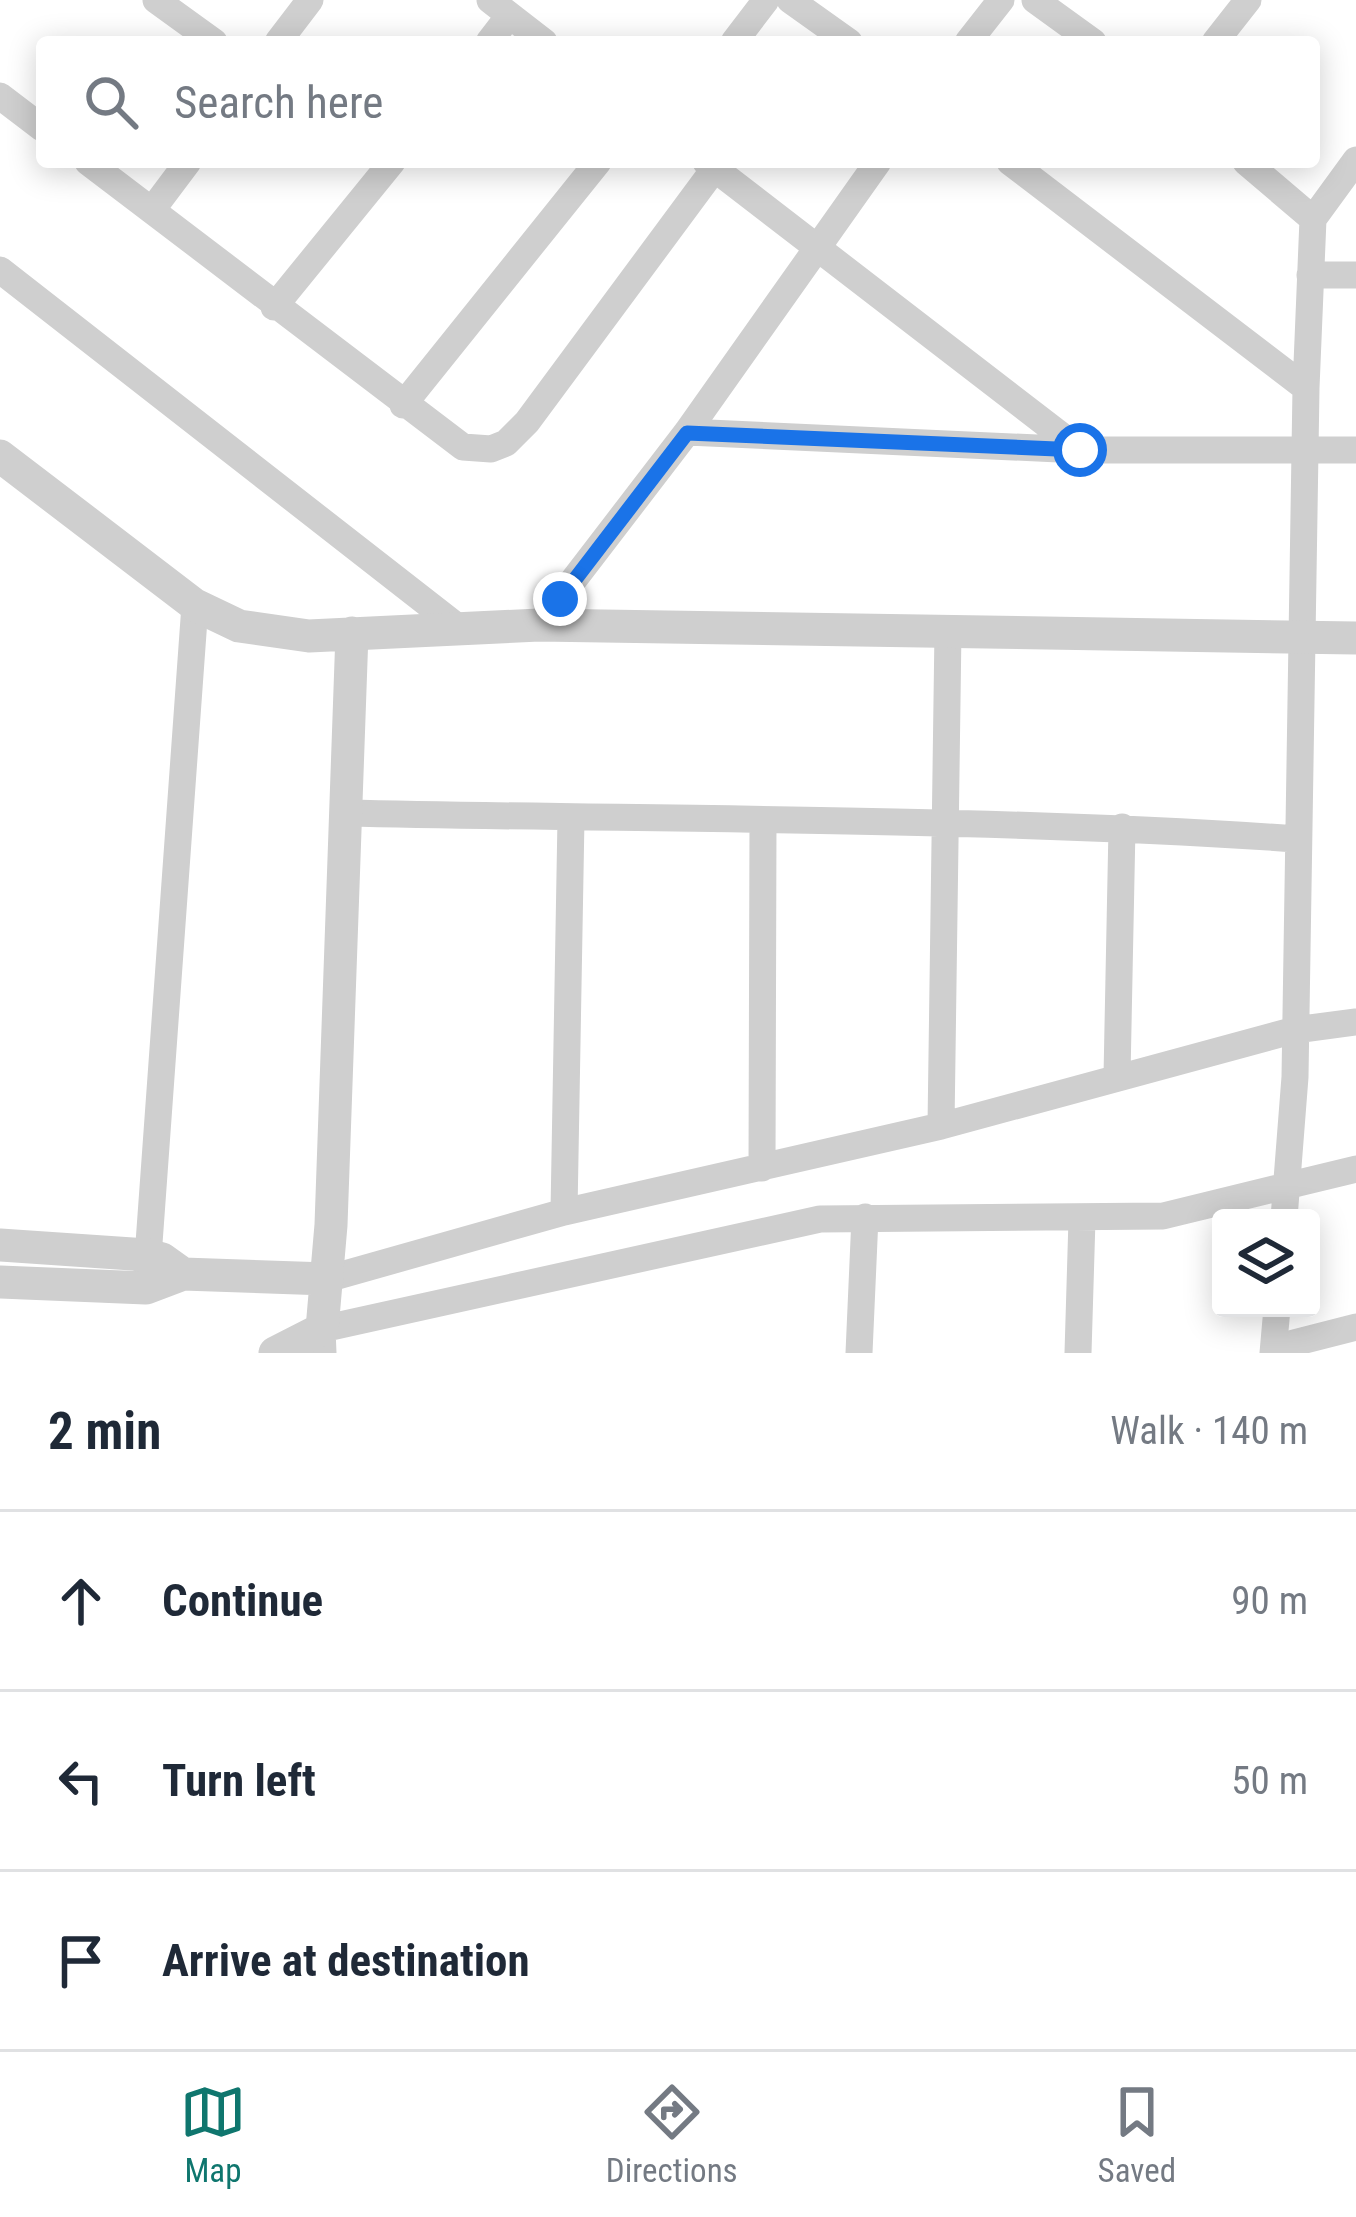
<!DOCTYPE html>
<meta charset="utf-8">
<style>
:root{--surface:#fff;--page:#f2f2f3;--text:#1f2937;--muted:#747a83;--line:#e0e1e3;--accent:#0f766e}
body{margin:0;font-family:"Roboto Condensed",sans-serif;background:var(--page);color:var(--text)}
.controls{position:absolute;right:36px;bottom:36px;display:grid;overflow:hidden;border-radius:12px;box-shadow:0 6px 30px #0003}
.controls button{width:108px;height:108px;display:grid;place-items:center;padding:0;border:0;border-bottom:3px solid var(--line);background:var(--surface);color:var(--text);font:60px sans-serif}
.stop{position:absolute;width:36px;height:36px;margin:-27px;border:9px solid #1a73e8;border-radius:50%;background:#fff}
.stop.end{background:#1a73e8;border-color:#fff;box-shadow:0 3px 12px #0008}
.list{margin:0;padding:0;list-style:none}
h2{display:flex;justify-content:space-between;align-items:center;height:156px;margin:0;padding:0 48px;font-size:51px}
h2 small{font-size:39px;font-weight:400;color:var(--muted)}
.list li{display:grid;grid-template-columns:78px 1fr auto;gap:36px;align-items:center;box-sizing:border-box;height:180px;padding:0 48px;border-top:3px solid var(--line)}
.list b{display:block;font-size:45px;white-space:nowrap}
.list em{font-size:39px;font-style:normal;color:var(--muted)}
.icon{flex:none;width:66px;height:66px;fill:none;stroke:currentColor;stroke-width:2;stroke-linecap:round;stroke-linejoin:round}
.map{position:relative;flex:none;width:1356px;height:1353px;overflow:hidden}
.search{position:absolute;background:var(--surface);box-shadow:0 6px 30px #0003;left:36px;right:36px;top:36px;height:132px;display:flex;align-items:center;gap:30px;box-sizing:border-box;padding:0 42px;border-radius:12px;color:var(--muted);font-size:45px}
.sheet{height:696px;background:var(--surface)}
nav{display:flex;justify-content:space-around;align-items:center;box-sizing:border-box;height:168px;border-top:3px solid var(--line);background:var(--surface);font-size:33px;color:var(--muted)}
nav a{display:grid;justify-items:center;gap:6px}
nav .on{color:var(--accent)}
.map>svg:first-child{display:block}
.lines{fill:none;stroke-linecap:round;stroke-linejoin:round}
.minor{stroke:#cfcfcf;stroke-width:27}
.tertiary{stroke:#cfcfcf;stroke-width:33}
.route{stroke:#1a73e8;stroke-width:15}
</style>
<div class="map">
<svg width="1356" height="1353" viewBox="0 0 1356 1353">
<rect width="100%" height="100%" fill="#fff"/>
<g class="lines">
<path class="minor" d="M156,0L214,42
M490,0L544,42
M790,0L849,42
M1035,0L1093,42
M278,42L310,0
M489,42L509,16
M734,42L766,0
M968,42L1001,0
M1215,42L1248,0
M0,96L42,128
M88,162L463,447L491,449L506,443L527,422L715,168
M706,162L1080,450
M1010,162L1306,388
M1246,162L1313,219
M152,210L188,162
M0,270L459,628
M1310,275H1356
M274,307L392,162
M403,405L598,162
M687,432L1080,450H1356
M539,625L687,432L878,162
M345,813C663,820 981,817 1298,839
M1117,1076L1122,827
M941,1126L948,630
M762,1168L763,821
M564,1212L571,818
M1284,1218L1295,1077L1306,388L1313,219L1356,160
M147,1271L195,605
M327,1279L564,1212L941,1126L1295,1030L1356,1022
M1274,1348L1356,1327
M323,1353L322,1329L820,1219L1163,1216L1356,1169
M859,1353L865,1217
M1078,1353L1082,1219
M1273,1353L1277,1308"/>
<path class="tertiary" d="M0,456L195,605L239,626L309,636L539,625L1356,638
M0,1245L147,1255L162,1259L183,1274
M0,1282L146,1288L183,1274L327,1279
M275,1353L322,1329L331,1225L352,633"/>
</g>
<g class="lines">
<path class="route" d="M560,599L687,433L1080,450"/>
</g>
</svg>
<div class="controls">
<button><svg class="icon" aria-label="layers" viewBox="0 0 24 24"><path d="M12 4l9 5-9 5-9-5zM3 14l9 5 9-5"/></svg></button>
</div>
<div class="stop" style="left:1080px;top:450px"></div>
<div class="stop end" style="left:560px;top:599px"></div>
<div class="search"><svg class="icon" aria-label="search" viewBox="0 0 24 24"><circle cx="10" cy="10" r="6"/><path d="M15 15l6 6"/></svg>Search here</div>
</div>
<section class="sheet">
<h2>2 min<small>Walk · 140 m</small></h2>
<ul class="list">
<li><svg class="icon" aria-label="ahead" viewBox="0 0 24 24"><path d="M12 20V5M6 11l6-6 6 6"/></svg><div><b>Continue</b></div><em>90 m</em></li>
<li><svg class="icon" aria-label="left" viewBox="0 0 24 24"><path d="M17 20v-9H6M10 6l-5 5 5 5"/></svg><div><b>Turn left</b></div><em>50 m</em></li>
<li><svg class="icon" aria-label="arrive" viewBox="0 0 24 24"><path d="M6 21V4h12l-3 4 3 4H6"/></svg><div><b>Arrive at destination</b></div></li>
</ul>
</section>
<nav>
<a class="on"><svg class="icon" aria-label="map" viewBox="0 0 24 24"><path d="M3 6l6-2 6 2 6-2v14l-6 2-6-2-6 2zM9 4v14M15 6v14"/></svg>Map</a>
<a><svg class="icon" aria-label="directions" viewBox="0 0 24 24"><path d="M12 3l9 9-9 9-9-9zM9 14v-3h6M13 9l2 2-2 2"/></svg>Directions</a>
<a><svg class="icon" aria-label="saved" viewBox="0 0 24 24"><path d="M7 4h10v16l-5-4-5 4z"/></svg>Saved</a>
</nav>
